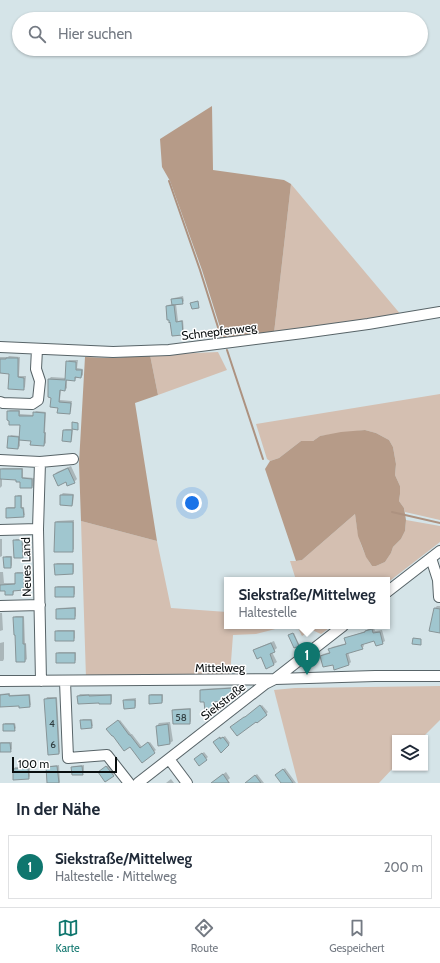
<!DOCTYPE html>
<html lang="de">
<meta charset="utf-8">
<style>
:root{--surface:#fff;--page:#f6f6f7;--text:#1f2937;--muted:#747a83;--line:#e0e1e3;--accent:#0f766e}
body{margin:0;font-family:Cabin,sans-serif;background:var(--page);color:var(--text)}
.controls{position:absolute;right:12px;bottom:12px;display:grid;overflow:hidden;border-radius:0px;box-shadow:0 1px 3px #0004}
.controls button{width:36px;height:36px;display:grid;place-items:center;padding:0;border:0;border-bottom:1px solid var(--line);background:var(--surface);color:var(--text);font:20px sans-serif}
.scale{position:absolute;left:12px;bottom:10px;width:105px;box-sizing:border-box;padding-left:4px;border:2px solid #090e0f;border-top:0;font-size:11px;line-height:14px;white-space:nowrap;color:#090e0f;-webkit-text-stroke:3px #fff;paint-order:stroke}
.you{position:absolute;left:192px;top:503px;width:14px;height:14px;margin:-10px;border:3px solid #fff;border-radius:50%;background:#1a73e8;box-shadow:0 0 0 6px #1a73e833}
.badge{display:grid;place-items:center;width:26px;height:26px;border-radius:50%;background:var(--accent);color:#fff;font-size:13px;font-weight:700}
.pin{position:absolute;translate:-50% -33px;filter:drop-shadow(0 1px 2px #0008)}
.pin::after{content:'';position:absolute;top:21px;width:14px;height:12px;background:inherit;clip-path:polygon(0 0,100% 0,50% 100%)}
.popup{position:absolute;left:224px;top:577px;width:166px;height:52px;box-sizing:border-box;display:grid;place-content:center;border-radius:0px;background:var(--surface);filter:drop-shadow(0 1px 3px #0005);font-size:13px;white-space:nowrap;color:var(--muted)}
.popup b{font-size:15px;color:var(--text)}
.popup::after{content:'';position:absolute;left:50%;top:100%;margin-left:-8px;border:8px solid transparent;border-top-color:var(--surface)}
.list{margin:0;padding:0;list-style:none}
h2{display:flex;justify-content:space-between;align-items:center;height:52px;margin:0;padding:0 16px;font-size:17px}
h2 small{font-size:13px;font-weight:400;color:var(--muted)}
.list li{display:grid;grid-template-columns:26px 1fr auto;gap:12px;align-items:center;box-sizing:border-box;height:64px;margin:0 8px 8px;padding:0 8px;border:1px solid var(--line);border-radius:0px}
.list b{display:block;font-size:15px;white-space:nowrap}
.list p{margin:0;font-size:13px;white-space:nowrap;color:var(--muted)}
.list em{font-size:13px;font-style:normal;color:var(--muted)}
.icon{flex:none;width:22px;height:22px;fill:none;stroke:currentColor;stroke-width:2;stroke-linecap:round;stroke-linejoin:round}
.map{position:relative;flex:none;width:440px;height:783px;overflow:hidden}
.search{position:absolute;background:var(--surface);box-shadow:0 1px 3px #0004;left:12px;right:12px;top:12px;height:44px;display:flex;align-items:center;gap:10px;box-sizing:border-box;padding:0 14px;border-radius:22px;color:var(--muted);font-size:15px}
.sheet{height:124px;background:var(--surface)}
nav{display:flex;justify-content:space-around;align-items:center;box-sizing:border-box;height:56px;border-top:1px solid var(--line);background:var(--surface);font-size:11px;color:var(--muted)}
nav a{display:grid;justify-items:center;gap:2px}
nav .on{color:var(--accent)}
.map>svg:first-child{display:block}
.green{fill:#d4bfb1}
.forest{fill:#b69b88}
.shadow{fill:#0003}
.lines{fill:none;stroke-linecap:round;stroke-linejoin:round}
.stream{stroke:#ad9280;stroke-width:2}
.building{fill:#a0c6cf;stroke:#879497}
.minor-casing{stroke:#586468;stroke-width:12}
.minor{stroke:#fff;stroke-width:10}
.labels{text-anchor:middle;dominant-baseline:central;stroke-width:3;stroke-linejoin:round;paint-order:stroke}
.number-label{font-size:10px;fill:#2f3c3f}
.street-label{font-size:12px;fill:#090e0f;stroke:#fff}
</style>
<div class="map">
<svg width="440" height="783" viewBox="0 0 440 783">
<rect width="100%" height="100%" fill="#d5e4e8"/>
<path class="green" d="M291,184L402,316L274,333Z
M218,352L227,370L158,395L150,355Z
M440,394V520L405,512L404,508L399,501L400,494V486L395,475L396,464L393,447L389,440L376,433L365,430L320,436L313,441H301L279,458L270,461L267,459L256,424Z
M355,514C358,535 360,548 372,566H376L385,562L391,553L393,547L401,539L405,531L406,520L440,526V542L387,583V580H296L290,561H296L302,560Z
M81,521L157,541L171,608L227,612V626H287L256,634L233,635L230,675L86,678Z
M297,626H332L321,634L312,630L302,636Z
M440,686V720L422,738H395V766L379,783H298L274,690L295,688Z"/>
<path class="forest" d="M212,106L213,170L284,180L291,184L274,333L224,340L202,270L170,181L162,167L160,139Z
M150,355L158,395L135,403L157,541L81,521L79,463L85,357L113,358Z
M365,430L376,433L389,440L393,447L396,464L395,475L400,486V494L399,501L404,508L406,520L405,531L401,539L393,547L391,553L385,562L376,566H372L366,557L358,536L355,514L302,560L296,561L265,469L270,461L279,458L301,441H313L320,436L341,432Z"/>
<path class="shadow" d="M183,296L184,301L182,303L176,304L178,321L183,320L184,332L183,334L167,306L168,305L173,304L172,299L174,298Z
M9,356L20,357L19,376H26L25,387L23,389L10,373L0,372V357H8Z
M69,360H78L77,368L83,369V375L81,377H77L75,380L67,379V388L65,390H61L60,400L72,401L71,411L69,413L59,407L52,397L49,396V379L51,377L66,378L67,362Z
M10,410H20V414L34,415V413L36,411L46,412L45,432H46V443L44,445L32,440L20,439V446L18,448L9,437L11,435L20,436L21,424L8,411Z
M74,422L78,423V428L73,429L72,439L71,441L64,430L66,429H73Z
M71,466L77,479L74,482L66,481L54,475L57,472Z
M3,468H23V477L34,478L33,486L32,487L17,479L2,478V486L0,488V469Z
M63,493L74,494L73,504L72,505L61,495Z
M18,495H22V507H24L25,515L23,516L7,508L8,507H16V497Z
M74,520V549L72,551L56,522L57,521Z
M0,539H2V556L0,557Z
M16,539H23L24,555L22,557L14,541Z
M6,556H12V565L11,567L4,558Z
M57,563H74V572L73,573L55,565Z
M0,572H3L4,583H16V573L17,572H25L26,588L24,589L14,590V593L12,594L6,590H0Z
M58,586H75V594L73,596L56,587Z
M437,606H440V632L435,608Z
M76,607V616L74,618L57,609L59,608Z
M0,613H2L3,630L0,631Z
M16,616H24L25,643H26L27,659L25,661L14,617Z
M374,628L375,631L382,630L385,641L382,643L375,640L363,643L364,646L362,648L348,652L351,662L349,664L333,663L321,656L323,654L330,652V650L332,647L347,643L346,639L348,637L366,631L368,629Z
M58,630H75V638L73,640L56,631Z
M294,633L299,644L298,645L290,634Z
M274,641L277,648L272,652L277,662L274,664L266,667L262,656L254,650L257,648Z
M4,642V659L3,661H0V643Z
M59,652H76V660L74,662L57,653Z
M235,687V696L233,698L225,699L223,700L214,701V708L213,709L205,701L201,690L202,689Z
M10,693V695L30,694L31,705L29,706L20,705L0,706V694Z
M80,694H112V701L111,703L78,696Z
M151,694H163V701L162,702L150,695Z
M47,697H57L60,752L59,753L46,699Z
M136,698V706L135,707L124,700L126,699Z
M262,705L268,712L257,722L233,726L246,716L247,717Z
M191,708V721L190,723L173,710L175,709Z
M83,719H92L93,726L91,727L81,721Z
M120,720L131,734H132L142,747L150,742L156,750L142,761L130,745L109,728Z
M170,722L173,741L170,743L157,726L159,723Z
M5,723H15L16,728L14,730L4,725Z
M225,736L230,743L221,751L216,741L221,737L222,738Z
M1,742H12V749L10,751H0V743Z
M204,752L208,757L199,765L195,759Z
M59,765L60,782L59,783H48L47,767L49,766Z
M84,765V772L82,774L72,767L74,766Z
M108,765L115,773L106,781L101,771Z
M15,767H30V776L29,778L14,769Z
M285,768L296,783H282L278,774Z
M226,772L230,778L228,780L230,783H212Z
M257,774L264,783H246Z
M171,779L174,783H166Z"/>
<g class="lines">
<path class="stream" d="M169,181L200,270L222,340
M227,350L263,459
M392,512L440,523"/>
</g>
<path class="building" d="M182,298L183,304L172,305L171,299Z
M198,301L199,308L192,309L190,303Z
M174,305L176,322L182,321L183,335L172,336L170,322L169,323V320H167L166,306Z
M6,358H18V377L24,378V390L8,389L9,374L0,373V359H6Z
M66,361L76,362V370H82L81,378L75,377V381L66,380L65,391L60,390L59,402L71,403L70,414L57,413L58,408L50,407L51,398L48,397V379L65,380Z
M7,411H19V416H33V412L45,413L44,433H45L44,446L30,445L31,441L19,440L20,425H9V421L7,420Z
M72,422L78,423V430L72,429Z
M63,430H72L71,442L62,441Z
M8,436L19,437L18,449L7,448Z
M68,468L75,483L67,486L66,482L58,486L53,475Z
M0,469H22V478L32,479V488H20V482H16V480L0,479Z
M60,495H73L72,506L60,505Z
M15,496H21V508H23L24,517L6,518V508H15Z
M55,522H73V552H54Z
M13,540H22L23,558H14Z
M3,557H11V568H4Z
M54,564H73V574L55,575Z
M15,573H24V590L13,591V595H5V591H0V585L15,584Z
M55,587H74V597H55Z
M75,608V619H56V609Z
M434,608L440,609V633L429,631Z
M13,617H23V644H25V662H16L15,635H14Z
M372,629L373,633L380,632L383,644L376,646L374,641L361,645L363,649L346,654L349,665L334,670L333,665L323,667L320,656L330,653L328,649L346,644L344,638L365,632V631Z
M55,631H74V641H55Z
M293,633L299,646L294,648L288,635Z
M413,638L421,639V645L412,644Z
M271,643L275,652L270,654L274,665L266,669L261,657L257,659L253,650Z
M56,653H75V663H56Z
M233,688L234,699H224V701L213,702V710L205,711L204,702H200V690Z
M9,694V696L29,695L30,707L19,708V706L0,707V695Z
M89,695V696L111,695V704H99V703L78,704L77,696Z
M149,695H162V703L149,704Z
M56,698L59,754L48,755L44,699Z
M123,700H135V708L124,709Z
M260,705L267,715L257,723L256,722L237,736L230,727L244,717H245Z
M190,709V724H173L172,710Z
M80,720H91L92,728L81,729Z
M118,720L129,735H130L140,748L148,742L155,753L142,763L130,747L124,751L113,736H112L106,729Z
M3,724H14L15,731H3Z
M168,724L170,744L158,746L156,726Z
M220,737V739L223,737L229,745L221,753L213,742Z
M0,743H10L11,752H0Z
M202,753L207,760L199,766L194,759Z
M57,766L59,783H47L46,767Z
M82,766L83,775H72L71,767Z
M106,766L114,776L105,782L98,772Z
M28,768L29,779L13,780V769Z
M283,769L293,783H281L275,775Z
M223,774L229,783H211Z
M255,775L261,783H245Z"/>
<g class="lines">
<g class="minor-casing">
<path id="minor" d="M0,347L113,352L169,350L303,333L368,324L440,312
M0,402L3,403L32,404L38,400L40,381L36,369L37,349
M0,460L40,462L73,459
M40,462L38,529L41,681
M0,530L38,529
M431,558L438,580L439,597
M387,592L440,551
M0,606L40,605
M0,681L275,679L375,676H440
M65,681L68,758L107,755L129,783
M169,759L187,783
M138,783L265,684L275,679L343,626"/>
</g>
<use href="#minor" class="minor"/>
</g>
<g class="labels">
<g class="number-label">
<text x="181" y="717">58</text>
<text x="52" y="723">4</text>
<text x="53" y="744">6</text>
</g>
<g class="street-label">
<text transform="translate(219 331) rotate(-7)">Schnepfenweg</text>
<text transform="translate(26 567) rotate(-91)">Neues Land</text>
<text x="220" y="667">Mittelweg</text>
<text transform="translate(223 701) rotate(-38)">Siekstraße</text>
</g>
</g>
</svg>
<div class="controls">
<button><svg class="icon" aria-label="layers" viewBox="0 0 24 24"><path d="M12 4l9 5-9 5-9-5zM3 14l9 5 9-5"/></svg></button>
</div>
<div class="scale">100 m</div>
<div class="you"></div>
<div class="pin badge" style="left:307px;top:675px">1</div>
<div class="popup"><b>Siekstraße/Mittelweg</b>Haltestelle</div>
<div class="search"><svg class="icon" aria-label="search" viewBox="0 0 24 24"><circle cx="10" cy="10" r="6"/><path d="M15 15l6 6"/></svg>Hier suchen</div>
</div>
<section class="sheet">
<h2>In der Nähe<small></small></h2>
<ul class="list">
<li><span class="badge">1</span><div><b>Siekstraße/Mittelweg</b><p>Haltestelle · Mittelweg</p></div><em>200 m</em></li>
</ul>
</section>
<nav>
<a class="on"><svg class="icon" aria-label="map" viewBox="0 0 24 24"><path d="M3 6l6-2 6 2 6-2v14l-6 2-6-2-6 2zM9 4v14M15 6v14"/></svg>Karte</a>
<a><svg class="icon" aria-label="directions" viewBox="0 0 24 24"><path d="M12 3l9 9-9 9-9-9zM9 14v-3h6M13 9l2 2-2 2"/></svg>Route</a>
<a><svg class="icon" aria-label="saved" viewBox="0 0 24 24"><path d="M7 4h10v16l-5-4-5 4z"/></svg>Gespeichert</a>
</nav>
